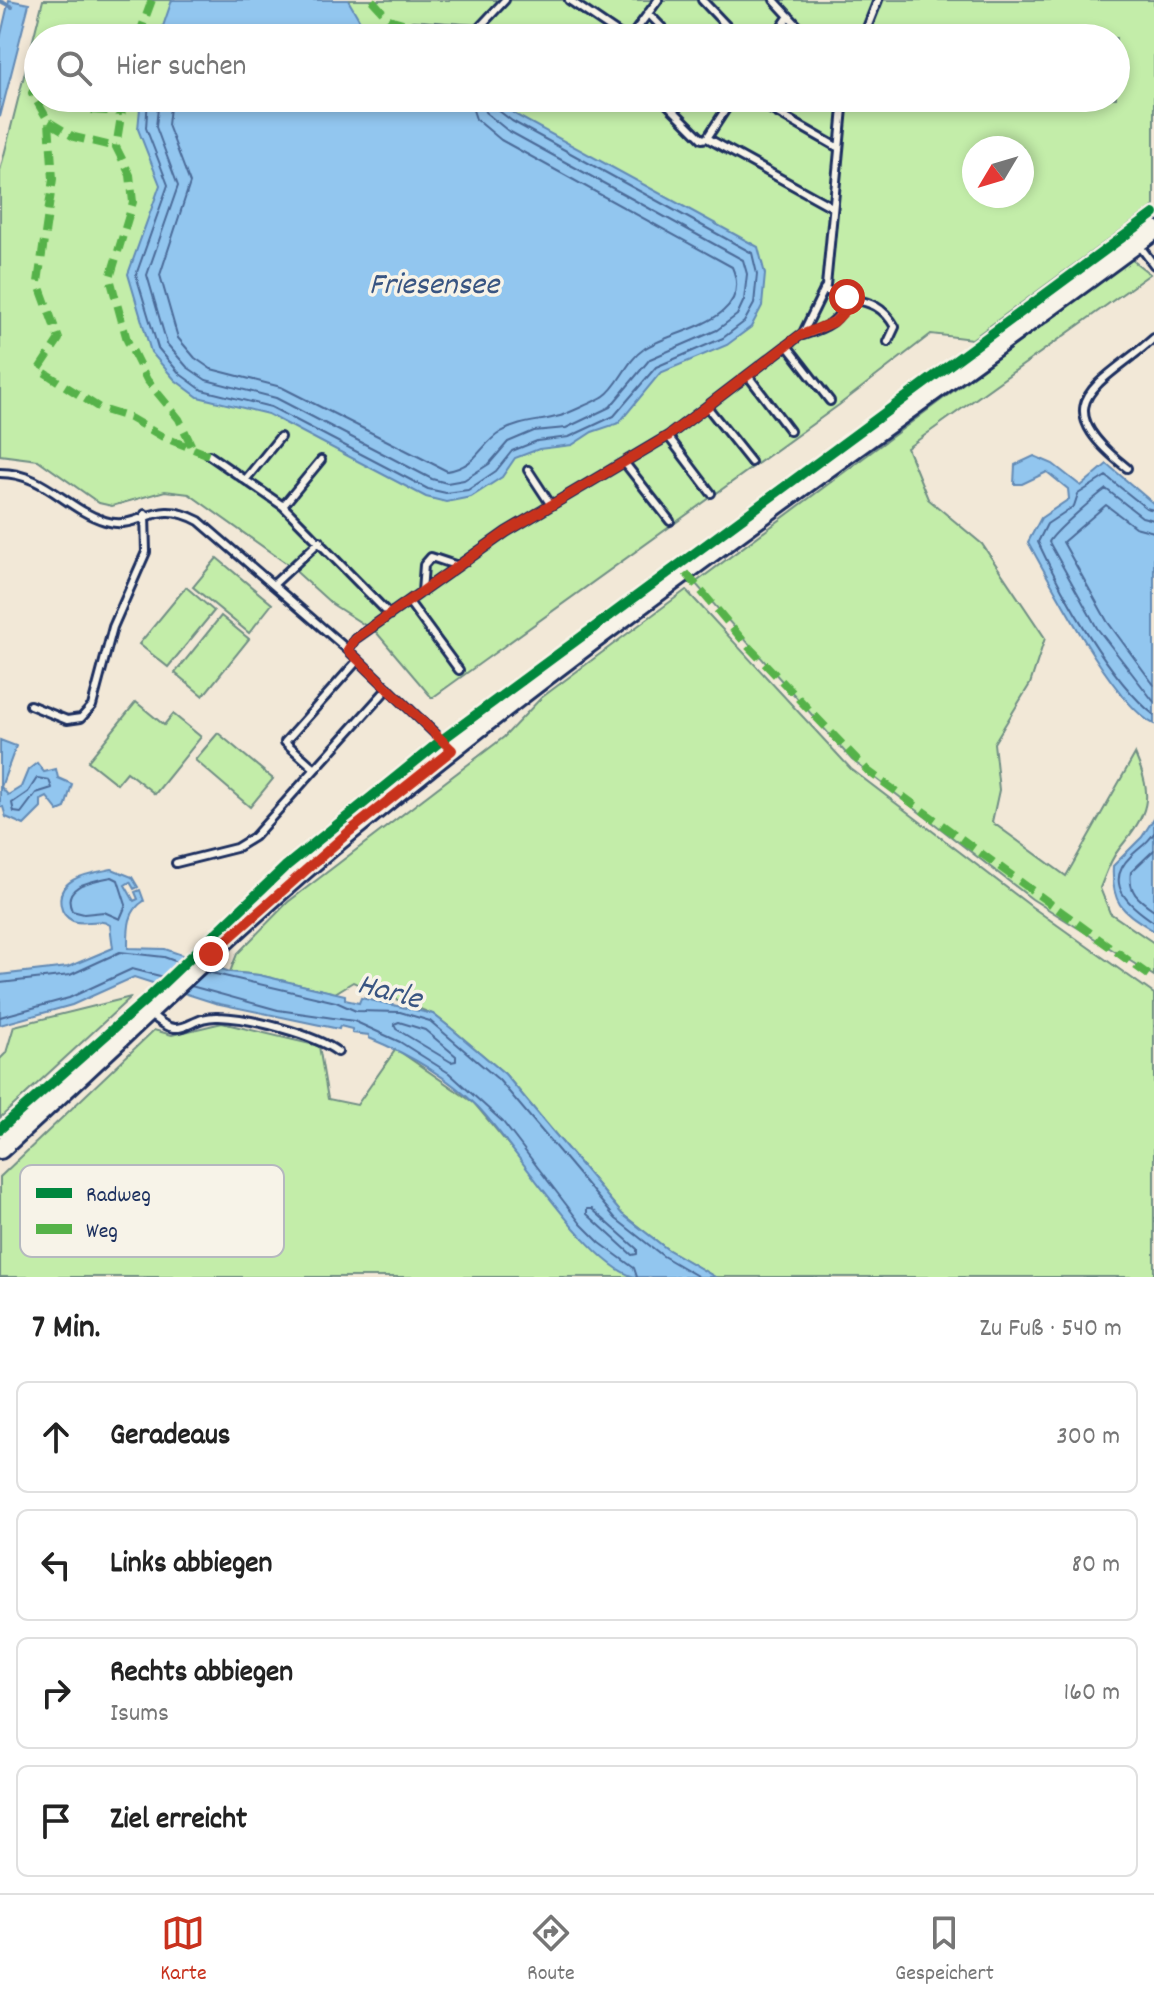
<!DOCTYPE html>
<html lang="de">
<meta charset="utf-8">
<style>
:root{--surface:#fff;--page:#f2f2f2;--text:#222;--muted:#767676;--line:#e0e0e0;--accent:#c8321e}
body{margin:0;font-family:Dekko,sans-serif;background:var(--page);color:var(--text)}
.compass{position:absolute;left:962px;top:136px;width:72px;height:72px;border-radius:50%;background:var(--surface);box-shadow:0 4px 12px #0003;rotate:232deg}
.stop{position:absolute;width:24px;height:24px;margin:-18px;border:6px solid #c8321e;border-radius:50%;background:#fff}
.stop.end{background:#c8321e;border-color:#fff;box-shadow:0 2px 8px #0008}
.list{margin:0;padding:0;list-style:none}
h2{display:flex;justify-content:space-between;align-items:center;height:104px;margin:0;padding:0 32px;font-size:34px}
h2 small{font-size:26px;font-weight:400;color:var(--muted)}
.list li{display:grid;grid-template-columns:52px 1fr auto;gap:24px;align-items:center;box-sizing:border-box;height:112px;margin:0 16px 16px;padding:0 16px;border:2px solid var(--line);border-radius:12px}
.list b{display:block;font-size:30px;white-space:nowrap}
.list p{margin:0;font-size:26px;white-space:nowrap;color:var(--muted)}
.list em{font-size:26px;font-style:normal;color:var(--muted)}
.icon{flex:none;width:44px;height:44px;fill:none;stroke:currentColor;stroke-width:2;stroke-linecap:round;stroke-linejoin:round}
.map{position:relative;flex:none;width:1154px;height:1277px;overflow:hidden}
.search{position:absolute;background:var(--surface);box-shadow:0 4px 12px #0003;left:24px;right:24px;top:24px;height:88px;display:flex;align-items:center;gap:20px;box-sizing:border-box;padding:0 28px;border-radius:44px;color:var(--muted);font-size:30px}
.sheet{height:616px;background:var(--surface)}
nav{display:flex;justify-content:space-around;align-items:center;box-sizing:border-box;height:112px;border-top:2px solid var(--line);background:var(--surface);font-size:22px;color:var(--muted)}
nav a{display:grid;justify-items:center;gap:4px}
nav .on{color:var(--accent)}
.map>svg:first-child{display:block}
.green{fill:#c3eda9;stroke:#6f8e84;stroke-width:2;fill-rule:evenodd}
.water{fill:#92c6ef;stroke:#628ab5;stroke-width:2}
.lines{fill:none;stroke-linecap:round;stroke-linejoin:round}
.shore{stroke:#4b6b98;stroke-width:2}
.stream{stroke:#628ab5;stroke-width:4}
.lane-casing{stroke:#1b2f5e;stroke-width:12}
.secondary-casing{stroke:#1b2f5e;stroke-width:24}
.lane{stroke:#f7f3e8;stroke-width:6}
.secondary{stroke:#f7f3e8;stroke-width:18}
.quiet{stroke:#55b248;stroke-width:8;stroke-dasharray:16 8;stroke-linecap:butt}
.cycleway-casing{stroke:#f7f3e8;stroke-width:15}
.cycleway{stroke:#00873e;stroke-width:10}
.route{stroke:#c8321e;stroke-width:10}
.labels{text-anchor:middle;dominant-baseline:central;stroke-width:7;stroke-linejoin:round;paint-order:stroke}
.water-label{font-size:32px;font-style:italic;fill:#395582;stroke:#f7f3e8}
.key{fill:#f7f3e8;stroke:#b5b8bf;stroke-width:2}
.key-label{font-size:22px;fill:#1b2f5e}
</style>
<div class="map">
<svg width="1154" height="1277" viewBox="0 0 1154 1277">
<rect width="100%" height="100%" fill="#f2e8d7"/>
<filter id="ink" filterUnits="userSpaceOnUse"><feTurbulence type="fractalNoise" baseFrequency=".0125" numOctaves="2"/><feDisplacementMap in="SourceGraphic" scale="16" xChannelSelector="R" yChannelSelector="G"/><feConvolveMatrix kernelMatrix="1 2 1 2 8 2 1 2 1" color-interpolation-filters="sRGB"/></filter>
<g filter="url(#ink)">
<path class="green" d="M43,0H1154V206L972,339L931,334L839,405L432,698L377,633L332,604L290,566L189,494L165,491L112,506L99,503L38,460L0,455V171ZM38,38H1116V98H38ZM974,148H1022V196H974Z
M1131,259L1150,274L907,448L928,499L982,544L1045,638L1030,684L994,743L999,790L992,822L1066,876L1135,754C1154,799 1149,812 1119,849C1110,860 1105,876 1100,888L1110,913L1154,943V976L1032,899L852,760L695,583Z
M217,558L272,604L249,633L193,587Z
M186,587L214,611L168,667L139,644Z
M686,590L851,769L1032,907L1154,994V1277H715L667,1249L622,1214L505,1074L452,1029L433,1014L353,982L335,993L259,975L230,972L237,954L288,902L504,737L541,698Z
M221,616L249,639L203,696L175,673Z
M136,702L164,725L173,714L201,737L155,794L127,772L117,784L88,761Z
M218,733L273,779L250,807L195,760Z
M131,997L0,1118V1059L6,1053L14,1026Z
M222,1023L319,1046L328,1099L357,1105L396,1049L474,1103L595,1249L634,1277H0V1177L154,1030L172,1035Z"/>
<path class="water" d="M9,0L29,4L0,117V39Z
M172,0H348L363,26L377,38H159Z
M141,98H496L516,115L758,247L765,274L762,306L751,327L727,345L660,373L619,423L592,432L572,445L539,449L515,458L502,477L471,497L446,502L426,497L268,414L198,397L175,380L151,352L128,274L160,185L138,129Z
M1034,456L1053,464L1081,486L1107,464L1154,504V724C1114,705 1052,584 1028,542L1041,518L1069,499L1068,489L1047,472L1022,484H1014L1015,465Z
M0,740L16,746L1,787L8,795L21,787L28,770L37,763L44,772L56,769L58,778L72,784L65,808L58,811L47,797L41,800V808L24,825L6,817L3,807H0Z
M1154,818V931C1123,911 1111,906 1113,866L1142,837Z
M112,869L132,877L138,887L134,889L130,882L125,885L134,901L138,899L135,892L140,890L144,901C127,911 128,930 128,948L165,949L230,972L259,975L345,995V1000L359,1003L361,998L433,1014L452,1029L505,1074L622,1214L667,1249L715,1277C691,1277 659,1277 635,1277C589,1267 514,1144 478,1107C448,1077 408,1054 369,1038V1035L352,1033V1029L340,1026L339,1029L215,1003L134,977L72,1005L0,1025V975L68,967L113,948L110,925C97,917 86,926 73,921C67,918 62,913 61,906C55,876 93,873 112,869Z"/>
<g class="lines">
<path class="shore" d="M148,98L146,128L168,185L136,275L158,348L180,374L202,390L271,407L428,489L446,493L468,490L496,471L512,451L537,441L569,437L614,416L656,367L723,338L744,322L754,304L757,274L752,253L512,121L494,107L491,98
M159,98L156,127L178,186L147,275L167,344L187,367L206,380L276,398L432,479L447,483L464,480L489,464L508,442L534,431L566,428L610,407L650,359L717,330L737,315L744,300L747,274L743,260L507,130L485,112L481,98
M171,98L168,125L190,183L160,275L178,338L195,358L211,369L281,387L447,471C478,466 479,445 501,432C520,421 539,422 560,416C564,415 600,399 604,396C619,386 626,361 644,349C671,330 756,322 732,267L501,140L476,119L469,98
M1154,510L1146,508L1106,476L1078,494L1074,506L1047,524L1038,542C1062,594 1110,680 1154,715
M1154,520L1142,517L1106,489C1095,497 1054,532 1049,542L1097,628L1154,702
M1154,532L1135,527L1106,505L1063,542L1107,621L1154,685
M37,778L49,780L52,788L36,793L21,813L14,812L12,803L28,792Z
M1154,833C1148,843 1139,848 1131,856C1102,884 1130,906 1154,922
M1154,850L1131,872C1128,892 1138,899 1154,910
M112,877L118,880L126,905L120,919L104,912L84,914L72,911C60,884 94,881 112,877Z
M207,972L336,1002L356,1011L400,1012L430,1021L499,1080L616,1219L663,1256L699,1277
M0,983L70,975L120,952L164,957L183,964
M191,986L278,1010L354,1021L400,1042L449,1073L503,1122L581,1224L600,1243L634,1268L637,1277
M0,1017L69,998L132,969L168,978
M399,1022L425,1030L456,1056V1061L451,1062L396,1029L394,1024Z
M587,1209H592L637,1249V1254L632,1255L587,1214Z"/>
<path class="stream" d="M0,1L12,7"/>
<g class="lane-casing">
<path id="lane" d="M569,0L625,38
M702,0L738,38
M774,0L809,38
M648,13L672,38
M413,26L477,30L505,0
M630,38L658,0
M774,38L789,16
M863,38L878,0
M661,98L702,139L707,138L733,98
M751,98L837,147
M707,138L832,207
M1139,245L1154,265
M824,289C851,305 876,293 895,327L888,342
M803,335C826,328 841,322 847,297
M788,347L830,401
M749,377L790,431
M708,408L751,462
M668,436L711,493
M209,455L283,506L390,615
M624,462L670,521
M1127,468C1042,401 1100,386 1154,338
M528,470L551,505
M0,473C44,473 66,509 105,521C141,532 153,496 199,521L348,650L449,747
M246,479L280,437
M283,506L321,460
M273,585L320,541
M422,592L424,565L431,557L458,566
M409,602L459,670
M348,650L355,639L506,532L668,436L803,333L826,286L844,98
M30,705L67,720L81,718L92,706L113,627L146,552L145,514
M314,768L285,742L358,660
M176,863L236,848L254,837L388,688
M151,1014C183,1045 187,1015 219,1017C250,1018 314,1034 338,1052"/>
</g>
<g class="secondary-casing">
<path id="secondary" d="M0,1149C117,1043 229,931 351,830C609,617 886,429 1154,230"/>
</g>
<use href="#lane" class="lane"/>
<use href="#secondary" class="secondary"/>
<path class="quiet" d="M372,0L389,19L413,26
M138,38L152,0
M38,81L32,93L49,122L53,179L38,282L59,339L39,369L101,409L130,418L163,437L209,455
M71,98L91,110L122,112
M124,98L116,147L130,175L133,202L110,278L127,340L147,380L179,419L193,449
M49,122L74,137L116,147
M686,573L746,644L868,771L1154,979"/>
<g class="cycleway-casing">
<path id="cycleway" d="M0,1129L148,998L285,867L443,739L1154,214"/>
</g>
<use href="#cycleway" class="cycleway"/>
</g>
</g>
<g class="lines" filter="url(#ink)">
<path class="route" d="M211,954L350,831L452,750L348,650L355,639L506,532L668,436L799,336L834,322L842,314L847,297"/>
</g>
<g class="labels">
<g class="water-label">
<text x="434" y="287">Friesensee</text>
<text transform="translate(389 994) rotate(15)">Harle</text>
</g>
</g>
<rect x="20" y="1165" width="264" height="92" rx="12" class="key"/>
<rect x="36" y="1188" width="36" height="10" fill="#00873e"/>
<rect x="36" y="1224" width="36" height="10" fill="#55b248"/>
<g class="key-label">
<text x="86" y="1201">Radweg</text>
<text x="86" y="1237">Weg</text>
</g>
</svg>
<svg class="compass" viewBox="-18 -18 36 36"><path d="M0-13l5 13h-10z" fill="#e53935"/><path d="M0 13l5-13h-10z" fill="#767676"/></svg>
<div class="stop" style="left:847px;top:297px"></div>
<div class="stop end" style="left:211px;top:954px"></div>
<div class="search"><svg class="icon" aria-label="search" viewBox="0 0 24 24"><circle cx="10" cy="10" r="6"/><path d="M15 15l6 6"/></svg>Hier suchen</div>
</div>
<section class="sheet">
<h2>7 Min.<small>Zu Fuß · 540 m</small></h2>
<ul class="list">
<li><svg class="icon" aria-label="ahead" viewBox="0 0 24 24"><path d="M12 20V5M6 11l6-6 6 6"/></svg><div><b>Geradeaus</b></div><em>300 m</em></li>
<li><svg class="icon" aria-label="left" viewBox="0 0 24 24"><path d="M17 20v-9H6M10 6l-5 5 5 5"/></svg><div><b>Links abbiegen</b></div><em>80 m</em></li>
<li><svg class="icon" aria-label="right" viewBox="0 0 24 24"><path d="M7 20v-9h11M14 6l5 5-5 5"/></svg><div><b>Rechts abbiegen</b><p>Isums</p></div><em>160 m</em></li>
<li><svg class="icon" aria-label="arrive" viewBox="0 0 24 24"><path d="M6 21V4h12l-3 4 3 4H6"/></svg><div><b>Ziel erreicht</b></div></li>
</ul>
</section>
<nav>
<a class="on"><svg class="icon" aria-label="map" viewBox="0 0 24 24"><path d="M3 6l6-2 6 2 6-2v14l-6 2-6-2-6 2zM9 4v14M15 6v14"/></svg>Karte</a>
<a><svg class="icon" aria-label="directions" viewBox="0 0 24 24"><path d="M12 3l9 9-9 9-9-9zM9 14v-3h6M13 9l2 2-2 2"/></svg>Route</a>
<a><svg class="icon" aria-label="saved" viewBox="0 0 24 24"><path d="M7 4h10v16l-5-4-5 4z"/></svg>Gespeichert</a>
</nav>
